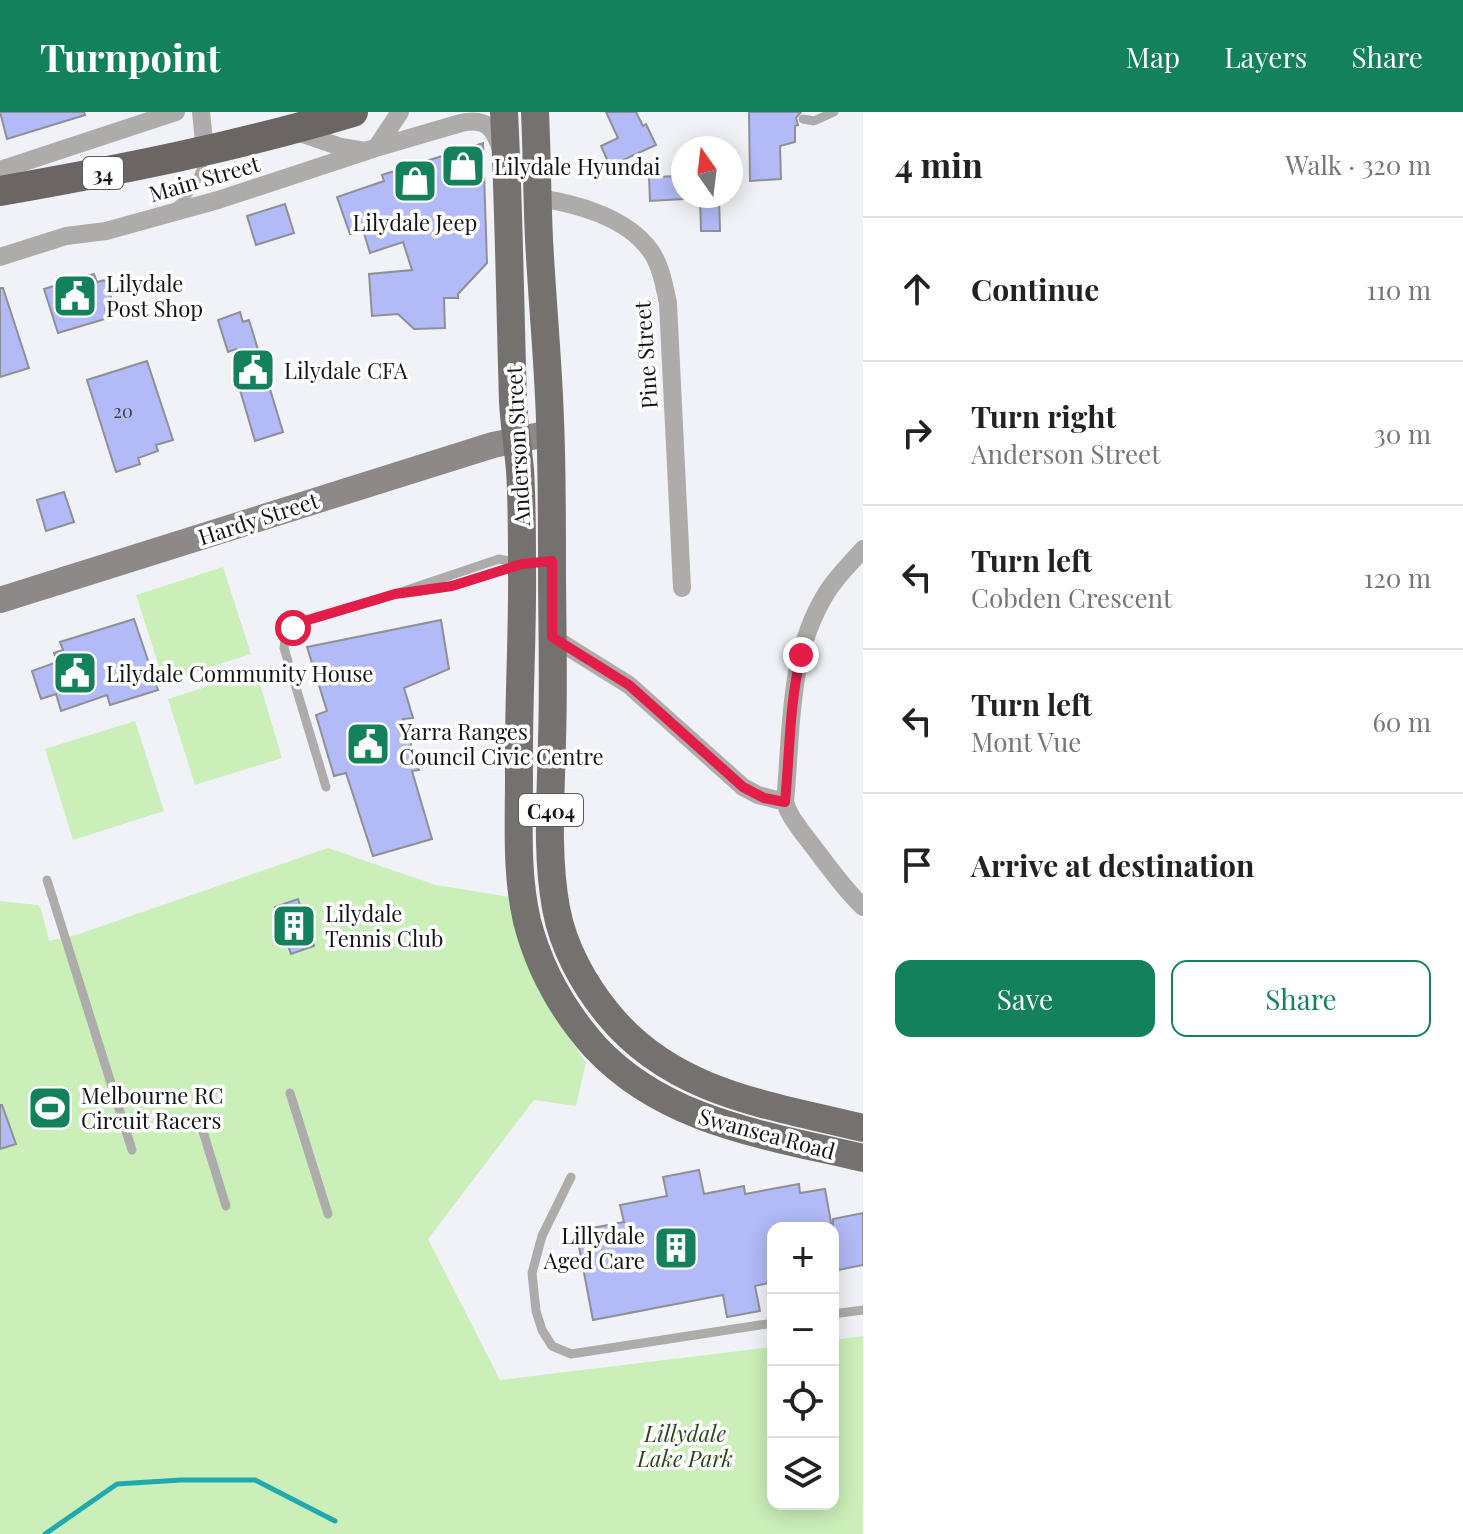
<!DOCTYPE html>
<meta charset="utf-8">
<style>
:root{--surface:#fff;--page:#f6f6f6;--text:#222;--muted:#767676;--line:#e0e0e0;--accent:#14815d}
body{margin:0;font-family:"Playfair Display",serif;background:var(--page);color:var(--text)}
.controls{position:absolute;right:24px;bottom:24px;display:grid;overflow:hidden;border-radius:16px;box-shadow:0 4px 20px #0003}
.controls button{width:72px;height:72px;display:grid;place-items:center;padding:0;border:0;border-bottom:2px solid var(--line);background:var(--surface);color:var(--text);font:40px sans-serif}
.compass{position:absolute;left:671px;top:24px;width:72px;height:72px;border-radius:50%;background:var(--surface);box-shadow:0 4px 20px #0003;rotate:346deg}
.stop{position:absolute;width:24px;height:24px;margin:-18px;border:6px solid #e11d48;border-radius:50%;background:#fff}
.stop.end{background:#e11d48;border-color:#fff;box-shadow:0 2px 8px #0008}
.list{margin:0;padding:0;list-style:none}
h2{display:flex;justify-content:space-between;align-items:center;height:104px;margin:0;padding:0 32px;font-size:34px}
h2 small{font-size:26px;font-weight:400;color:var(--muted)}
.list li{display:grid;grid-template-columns:52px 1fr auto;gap:24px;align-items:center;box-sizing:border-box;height:144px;padding:0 32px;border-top:2px solid var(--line)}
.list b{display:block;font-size:30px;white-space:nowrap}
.list p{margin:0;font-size:26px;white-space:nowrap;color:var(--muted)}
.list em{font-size:26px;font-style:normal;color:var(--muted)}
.actions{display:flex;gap:16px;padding:24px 32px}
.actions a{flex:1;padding:18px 0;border:2px solid var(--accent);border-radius:16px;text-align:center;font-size:28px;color:var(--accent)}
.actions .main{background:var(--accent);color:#fff}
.icon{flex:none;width:44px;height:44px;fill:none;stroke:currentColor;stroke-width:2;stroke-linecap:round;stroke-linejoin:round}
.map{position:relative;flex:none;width:863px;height:1422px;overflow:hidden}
header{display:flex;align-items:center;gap:48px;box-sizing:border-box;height:112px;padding:0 40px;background:var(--accent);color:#fff}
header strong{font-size:38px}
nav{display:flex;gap:44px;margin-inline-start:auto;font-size:28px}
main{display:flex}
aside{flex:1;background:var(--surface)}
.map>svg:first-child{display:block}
.green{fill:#cbefb9}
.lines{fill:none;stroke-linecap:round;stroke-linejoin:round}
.stream{stroke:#21a9af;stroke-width:5}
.building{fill:#b2baf7;stroke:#8f9094;stroke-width:2}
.service{stroke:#aeabab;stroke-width:9}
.minor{stroke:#aeabab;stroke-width:18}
.secondary{stroke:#8d8988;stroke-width:26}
.primary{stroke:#75716f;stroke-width:28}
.trunk{stroke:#6b6664;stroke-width:30}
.route{stroke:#e11d48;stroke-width:10}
.labels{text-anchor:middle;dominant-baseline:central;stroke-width:7;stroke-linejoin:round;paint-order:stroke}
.number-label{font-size:18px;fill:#3c3e4e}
.shield{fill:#fff;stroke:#5a5b5c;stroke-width:2}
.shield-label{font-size:20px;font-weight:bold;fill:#141516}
.poi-label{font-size:22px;fill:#141516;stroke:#fff;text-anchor:start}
.street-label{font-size:22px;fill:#141516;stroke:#fff}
.park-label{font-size:22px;font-style:italic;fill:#294616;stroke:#fff}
</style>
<header>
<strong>Turnpoint</strong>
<nav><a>Map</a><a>Layers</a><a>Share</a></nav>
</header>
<main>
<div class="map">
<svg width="863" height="1422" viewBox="0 0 863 1422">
<rect width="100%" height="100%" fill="#f1f2f7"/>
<path class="green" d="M223,455L251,542L164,570L136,483Z
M256,559L282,646L195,673L168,587Z
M135,609L164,699L73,728L45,637Z
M328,736L436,773L510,785L523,835L539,880L586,951L576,994L534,988L428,1127L500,1268L773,1235V1392H833V1228L863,1224V1422H0V789L38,793L41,797L49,829L76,823Z"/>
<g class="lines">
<path class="stream" d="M45,1422L117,1372L181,1368H255L335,1409"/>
</g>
<path class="building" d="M0,0H84L85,3L7,27Z
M606,0H636L643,14L646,12L656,33L610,54L601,34L618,26Z
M749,0H801L796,6L798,13L795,14V30L780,34L781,67L750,69Z
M483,31L487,151L458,182V186H444L445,216L414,217L398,202L372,204L369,162L412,158L403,130L370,141L363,118L350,122L337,85L384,69L382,63Z
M683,64V87L650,89L649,65Z
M700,84H719L720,119H701Z
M285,92L294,121L256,133L247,104Z
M94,162L97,170L105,168L114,194L105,197L108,206L58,221L44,177Z
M0,176H3L29,256L0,265Z
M240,200L243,210L249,208L283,320L255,329L240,278L248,275L236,237L228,240L218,208Z
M147,249L173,328L156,333L158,339L138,346L140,352L116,360L87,268Z
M64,380L74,410L46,419L37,388Z
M134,507L158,578L110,593L107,583L61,599L56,582L41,587L32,559L57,550L54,541L63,538L60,530Z
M441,508L449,557L404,576L413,606L403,607L419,658L412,659L432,727L373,744L346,661L334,664L316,603L327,599L307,535Z
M298,787L314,834L291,842L275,795Z
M0,993H2L16,1032L0,1037Z
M699,1058L704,1082L744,1074L745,1082L799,1072L800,1081L825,1077L832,1116H773V1170L755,1174L760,1199L727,1205L723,1183L593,1208L576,1119L624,1110L620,1093L667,1084L663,1065Z
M863,1101V1153L833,1159V1107Z"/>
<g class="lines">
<path class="service" d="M803,7L814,9L834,0
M176,95C191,82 202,62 205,42
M414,480L452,474L520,453
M326,675L284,536C285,520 294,514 308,508L395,482L499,447L519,451
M47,768L132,1038
M290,981L328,1102
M201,1013L226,1094
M571,1065L542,1124L532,1161L536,1199L542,1218L552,1234L571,1242L773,1211
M833,1202L863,1198"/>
<path class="minor" d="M201,0L205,39
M294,19L341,35L365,39L461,11C486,5 494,16 501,38
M376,36L400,0
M0,58L176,0
M537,86C575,91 626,105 650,138C661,153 664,173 668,191L682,476
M0,145L66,124L106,119L218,88L373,37
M552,525L629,573L743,675L758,683L785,690C789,704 797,713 805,724C824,748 841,774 863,795
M785,690C792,620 787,543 827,480C837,464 851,451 863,437"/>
<path class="secondary" d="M0,488L493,333L550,321"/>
<path class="primary" d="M504,0C509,96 510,193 513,289C514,312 518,335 520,358C522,389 522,421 522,452C523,523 518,594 519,665C519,714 516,761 527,809C539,856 563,899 595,935C666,1011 767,1023 863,1046
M535,0C537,42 537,84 539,127C542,187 548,247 550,308C552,356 552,404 552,452C552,511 554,569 552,628C551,683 546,741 556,796C563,835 584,873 609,903C674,982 770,993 863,1016"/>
<path class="trunk" d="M0,79C119,58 237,35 353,0"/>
</g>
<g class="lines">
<path class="route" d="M293,516L308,508L395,482L452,474L522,452L552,449V525L629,573L743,675L764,686L785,690C790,640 789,593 801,543"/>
</g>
<defs>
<g id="shop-square" transform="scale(2.3)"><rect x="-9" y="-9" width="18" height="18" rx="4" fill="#14815d" stroke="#fff"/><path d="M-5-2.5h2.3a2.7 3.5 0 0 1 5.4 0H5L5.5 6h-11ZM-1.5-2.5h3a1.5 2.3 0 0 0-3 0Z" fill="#fff"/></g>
<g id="civic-square" transform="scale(2.3)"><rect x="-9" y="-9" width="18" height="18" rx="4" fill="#14815d" stroke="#fff"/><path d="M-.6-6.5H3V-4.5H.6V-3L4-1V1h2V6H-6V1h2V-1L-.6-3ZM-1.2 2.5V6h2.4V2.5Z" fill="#fff"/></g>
<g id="building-square" transform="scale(2.3)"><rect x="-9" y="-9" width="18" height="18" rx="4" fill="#14815d" stroke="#fff"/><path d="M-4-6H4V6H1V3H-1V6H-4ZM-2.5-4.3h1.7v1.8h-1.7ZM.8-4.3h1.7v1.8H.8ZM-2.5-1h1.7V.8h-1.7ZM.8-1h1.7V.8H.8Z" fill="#fff"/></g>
<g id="stadium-square" transform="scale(2.3)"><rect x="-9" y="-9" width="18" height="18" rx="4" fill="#14815d" stroke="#fff"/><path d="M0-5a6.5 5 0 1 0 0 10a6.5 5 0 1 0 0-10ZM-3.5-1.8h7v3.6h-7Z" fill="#fff"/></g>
</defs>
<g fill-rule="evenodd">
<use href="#shop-square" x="463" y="54"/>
<use href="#shop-square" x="415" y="69"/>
<use href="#civic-square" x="75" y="184"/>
<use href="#civic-square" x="253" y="258"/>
<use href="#civic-square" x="75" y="561"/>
<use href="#civic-square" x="368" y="632"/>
<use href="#building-square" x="294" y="814"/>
<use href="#stadium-square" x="50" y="996"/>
<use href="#building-square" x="676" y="1136"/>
</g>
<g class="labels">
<g class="number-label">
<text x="123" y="299">20</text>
</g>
<g class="shield">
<rect x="83" y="45" width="40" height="32" rx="6"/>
<rect x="519" y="682" width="64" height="32" rx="6"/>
</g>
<g class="shield-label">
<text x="103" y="61">34</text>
<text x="551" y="698">C404</text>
</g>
<g class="poi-label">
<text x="494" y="54">Lilydale Hyundai</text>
<text x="415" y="110" text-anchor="middle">Lilydale Jeep</text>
<text x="106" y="171">Lilydale<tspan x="106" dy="25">Post Shop</tspan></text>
<text x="284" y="258">Lilydale CFA</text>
<text x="106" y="561">Lilydale Community House</text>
<text x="399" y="619">Yarra Ranges<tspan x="399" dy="25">Council Civic Centre</tspan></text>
<text x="325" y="801">Lilydale<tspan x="325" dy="25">Tennis Club</tspan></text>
<text x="81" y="983">Melbourne RC<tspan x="81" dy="25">Circuit Racers</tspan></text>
<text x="645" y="1123" text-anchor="end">Lillydale<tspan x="645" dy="25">Aged Care</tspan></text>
</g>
<g class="street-label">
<text transform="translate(204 66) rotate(-16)">Main Street</text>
<text transform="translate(645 243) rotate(-94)">Pine Street</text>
<text transform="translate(517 334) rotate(-93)">Anderson Street</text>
<text transform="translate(258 406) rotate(-18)">Hardy Street</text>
<text transform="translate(767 1021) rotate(15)">Swansea Road</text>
</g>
<g class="park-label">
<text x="685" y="1321">Lillydale<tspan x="685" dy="25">Lake Park</tspan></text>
</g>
</g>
</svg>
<div class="controls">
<button>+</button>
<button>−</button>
<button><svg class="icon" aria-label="locate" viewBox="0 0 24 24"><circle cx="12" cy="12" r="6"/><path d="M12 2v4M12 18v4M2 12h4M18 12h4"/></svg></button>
<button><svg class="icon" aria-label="layers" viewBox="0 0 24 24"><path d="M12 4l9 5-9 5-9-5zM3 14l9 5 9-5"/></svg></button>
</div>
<svg class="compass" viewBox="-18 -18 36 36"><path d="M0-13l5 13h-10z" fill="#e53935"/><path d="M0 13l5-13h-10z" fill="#767676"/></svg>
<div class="stop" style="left:293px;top:516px"></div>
<div class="stop end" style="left:801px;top:543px"></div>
</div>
<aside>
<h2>4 min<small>Walk · 320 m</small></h2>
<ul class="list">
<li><svg class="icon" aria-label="ahead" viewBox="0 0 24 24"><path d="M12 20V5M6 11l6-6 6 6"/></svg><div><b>Continue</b></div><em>110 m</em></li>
<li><svg class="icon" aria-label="right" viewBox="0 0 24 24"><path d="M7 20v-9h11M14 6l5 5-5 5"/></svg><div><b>Turn right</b><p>Anderson Street</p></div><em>30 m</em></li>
<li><svg class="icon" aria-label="left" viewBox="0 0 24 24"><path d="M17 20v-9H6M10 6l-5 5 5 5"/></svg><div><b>Turn left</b><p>Cobden Crescent</p></div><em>120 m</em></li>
<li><svg class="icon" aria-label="left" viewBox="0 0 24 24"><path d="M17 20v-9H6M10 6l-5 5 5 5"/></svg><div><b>Turn left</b><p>Mont Vue</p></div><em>60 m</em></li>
<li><svg class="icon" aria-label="arrive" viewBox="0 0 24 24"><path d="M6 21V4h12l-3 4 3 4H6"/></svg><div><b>Arrive at destination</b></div></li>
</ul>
<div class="actions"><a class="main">Save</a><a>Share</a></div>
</aside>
</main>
